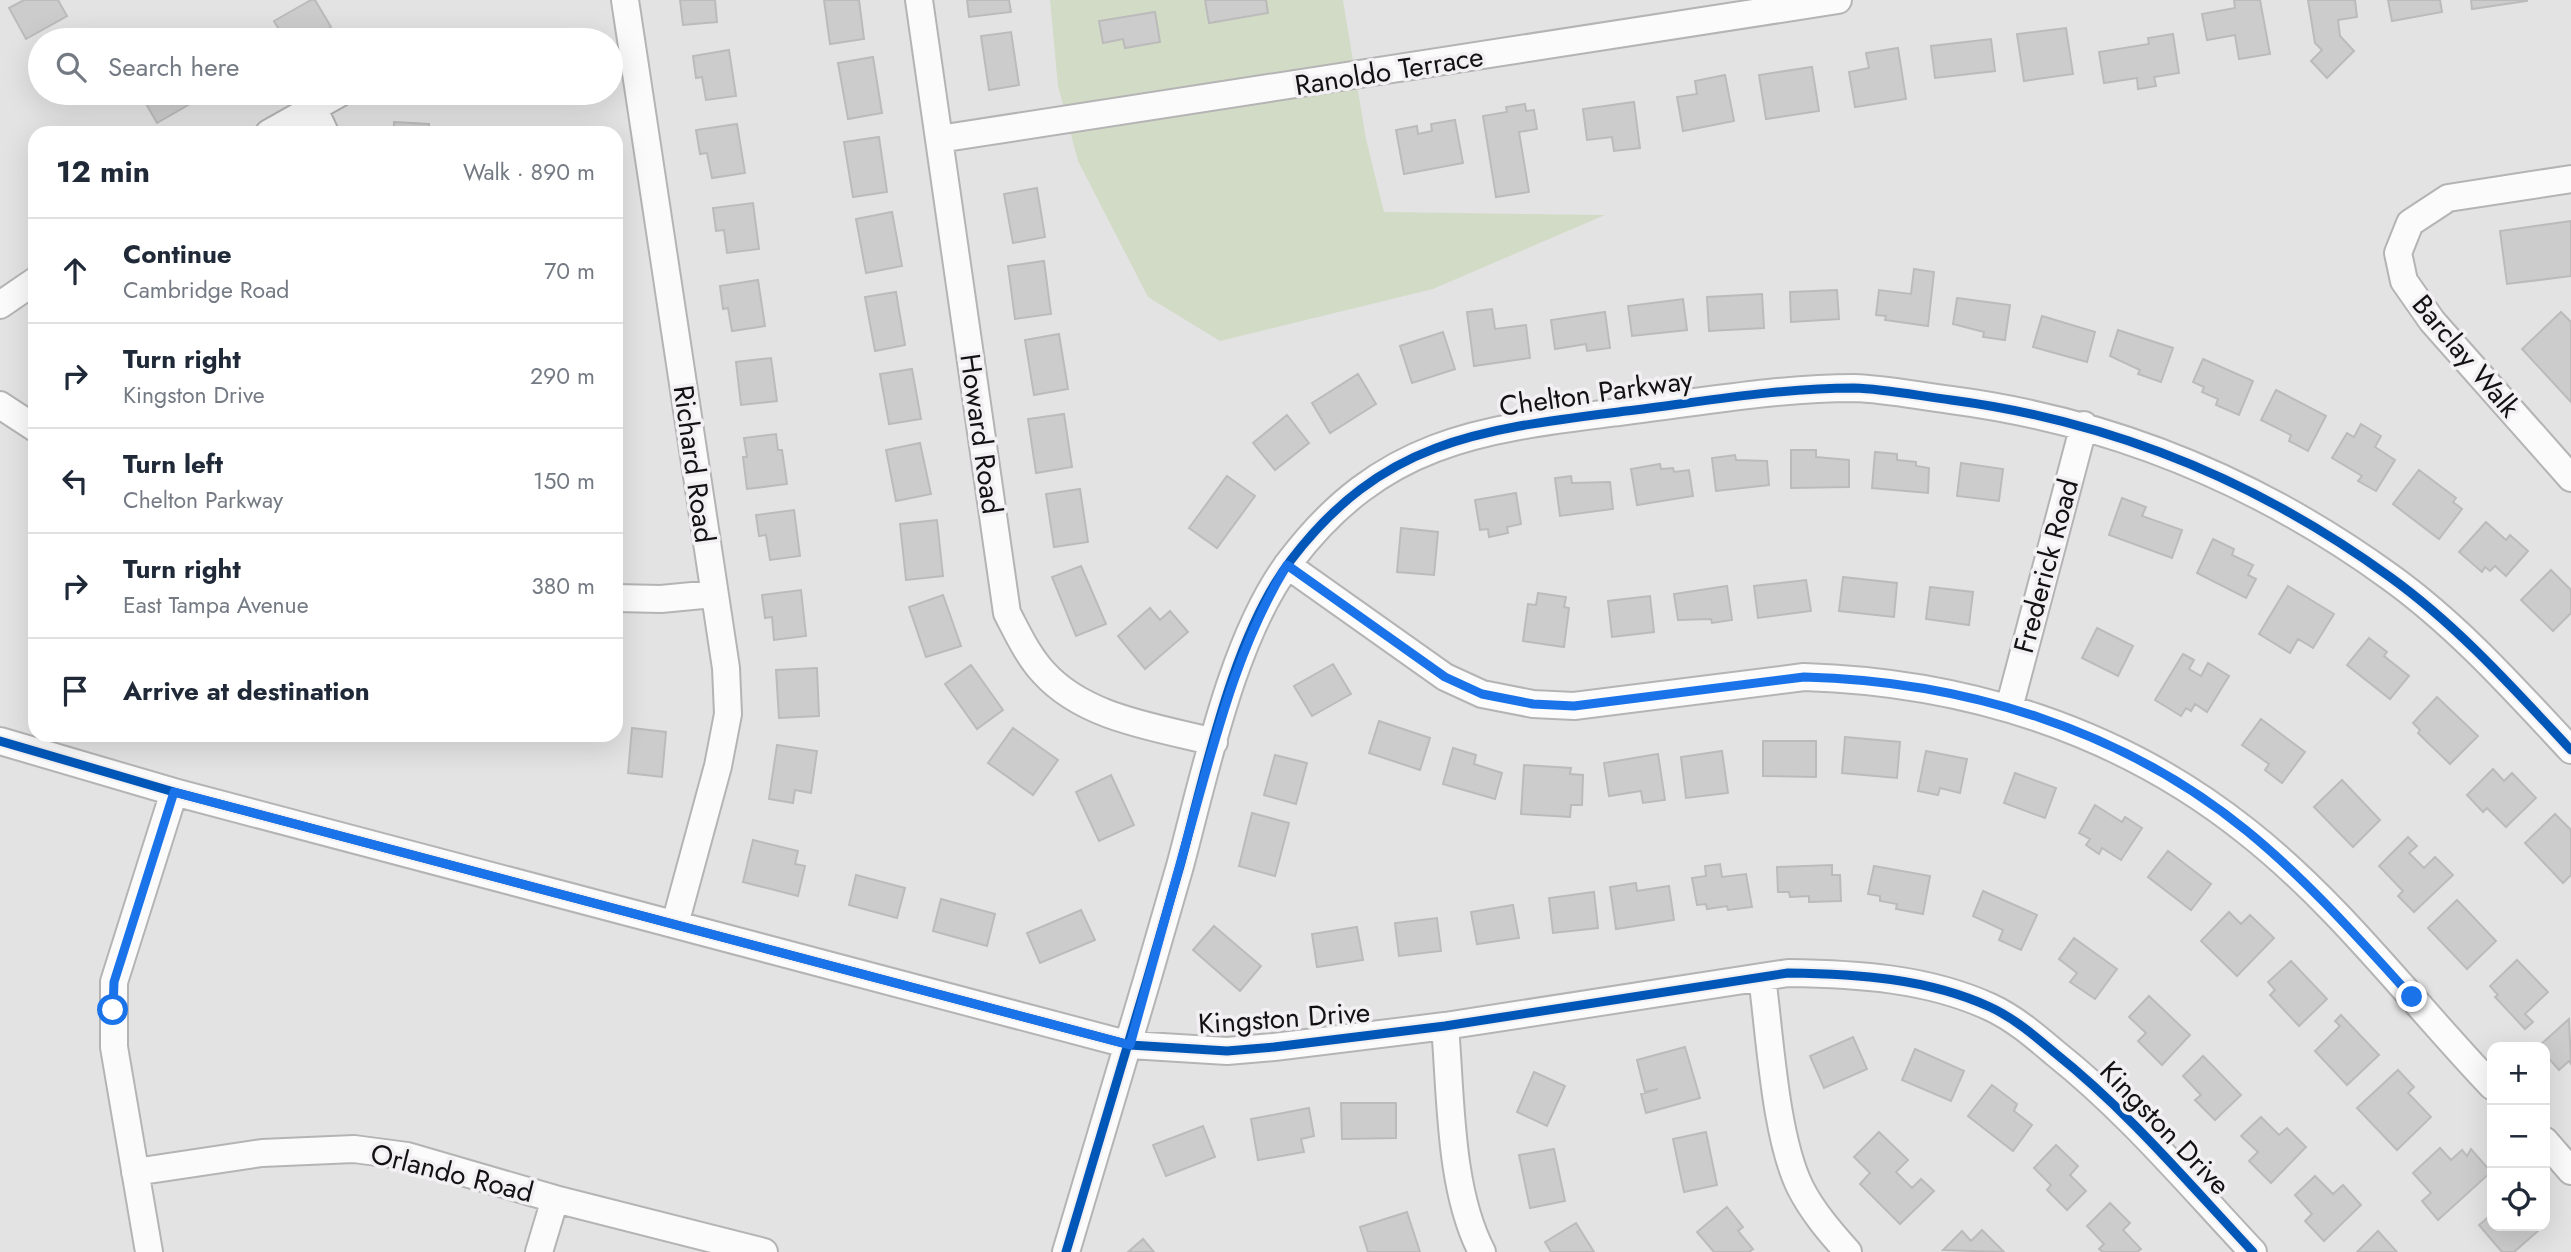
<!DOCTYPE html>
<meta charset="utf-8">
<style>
:root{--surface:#fff;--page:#f2f2f3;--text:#1f2937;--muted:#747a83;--line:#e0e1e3}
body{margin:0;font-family:Jost,sans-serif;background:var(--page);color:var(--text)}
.controls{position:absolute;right:21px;bottom:21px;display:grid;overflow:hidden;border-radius:14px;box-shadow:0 7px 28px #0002}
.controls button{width:63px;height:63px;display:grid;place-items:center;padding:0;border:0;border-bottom:2px solid var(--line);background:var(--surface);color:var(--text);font:35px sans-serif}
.stop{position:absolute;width:21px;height:21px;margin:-16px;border:5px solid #1a73e8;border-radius:50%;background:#fff}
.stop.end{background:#1a73e8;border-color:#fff;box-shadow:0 2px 7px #0008}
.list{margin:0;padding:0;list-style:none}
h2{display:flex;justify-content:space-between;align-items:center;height:91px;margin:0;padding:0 28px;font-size:30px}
h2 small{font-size:23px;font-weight:400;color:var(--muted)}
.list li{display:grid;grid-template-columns:46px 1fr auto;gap:21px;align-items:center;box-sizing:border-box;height:105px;padding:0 28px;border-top:2px solid var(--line)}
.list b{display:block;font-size:26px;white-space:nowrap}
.list p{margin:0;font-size:23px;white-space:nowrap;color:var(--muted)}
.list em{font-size:23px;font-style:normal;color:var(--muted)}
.icon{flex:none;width:38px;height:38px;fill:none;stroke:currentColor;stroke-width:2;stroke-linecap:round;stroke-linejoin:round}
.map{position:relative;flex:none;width:2571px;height:1252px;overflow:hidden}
.search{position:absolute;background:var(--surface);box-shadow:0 7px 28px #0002;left:28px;top:28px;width:595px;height:77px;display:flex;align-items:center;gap:18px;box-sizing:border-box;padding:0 24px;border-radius:38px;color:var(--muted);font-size:26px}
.panel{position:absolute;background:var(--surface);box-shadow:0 7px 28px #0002;left:28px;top:126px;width:595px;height:616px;border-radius:21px}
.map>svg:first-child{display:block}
.green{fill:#d2dbc5}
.building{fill:#cdcccd;stroke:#bcbbbb;stroke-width:2}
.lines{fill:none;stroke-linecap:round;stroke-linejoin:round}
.minor-casing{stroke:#b5b4b5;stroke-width:30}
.minor{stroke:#fbfbfb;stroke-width:26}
.cycleway-casing{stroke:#f2f0f2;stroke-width:13}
.cycleway{stroke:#0057b8;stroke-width:9}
.route{stroke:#1a73e8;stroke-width:9}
.labels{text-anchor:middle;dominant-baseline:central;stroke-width:7;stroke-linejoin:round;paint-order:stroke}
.street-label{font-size:28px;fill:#131213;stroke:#f2f0f2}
</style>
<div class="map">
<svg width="2571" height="1252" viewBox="0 0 2571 1252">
<rect width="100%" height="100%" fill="#e4e3e4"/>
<path class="green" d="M1050,0H1343L1366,139L1384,212L1605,215L1433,289L1220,341L1148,297L1078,161L1058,86Z"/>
<path class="building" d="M24,0H58L67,16L26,39L9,8Z
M311,0H315L331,27L308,40H285L274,21Z
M680,0H715L717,22L683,25Z
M824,0H859L864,39L830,44Z
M967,0H1009L1011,12L969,17Z
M1205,0H1266L1268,13L1209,23Z
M2234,0H2260L2270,54L2239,59L2235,35L2207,40L2202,14L2235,8Z
M2308,0H2355L2357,17L2338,20L2340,36L2354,51L2327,78L2311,61L2322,50L2315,43Z
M2388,0H2440L2442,12L2392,21Z
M2471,0H2527V1L2472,9Z
M1155,12L1160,42L1125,48L1123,39L1103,43L1099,21Z
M2066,28L2073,74L2024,81L2017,34Z
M1011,32L1019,85L989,90L981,36Z
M2173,34L2179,73L2154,77L2156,86L2138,89L2137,78L2104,83L2099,52L2149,44L2148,38Z
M1991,39L1995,71L1935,78L1931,46Z
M1898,48L1906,99L1855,107L1849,72L1869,68L1866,53Z
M729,50L736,96L706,100L702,77L696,78L693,56Z
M873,57L882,113L848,119L838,63Z
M1812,67L1819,111L1766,119L1759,75Z
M1725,75L1734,121L1683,131L1677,97L1697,94L1695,81Z
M145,93H192L197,100L157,123L141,95Z
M1634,102L1640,148L1614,151L1612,137L1587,140L1583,109Z
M1525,104L1526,111L1534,110L1537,129L1519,132L1529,192L1496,197L1483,116L1507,112L1506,107Z
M1455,120L1463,163L1404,174L1396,130L1417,126L1418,134L1432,131L1431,124Z
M394,122L429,124V133H394Z
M737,124L745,173L712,178L707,153L700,154L696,130Z
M879,137L887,192L853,197L844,142Z
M1037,188L1045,237L1013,243L1004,194Z
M753,203L759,249L727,253L724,230L716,231L713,208Z
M892,212L902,266L866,273L856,219Z
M2571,221V276L2507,284L2500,231Z
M1044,261L1051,314L1015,319L1008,266Z
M1914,269L1934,272L1928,326L1885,320L1886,316L1876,315L1879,290L1911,294Z
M758,280L765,326L732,331L728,308L723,309L720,286Z
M1837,290L1839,319L1791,322L1790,292Z
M896,292L905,345L875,351L865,297Z
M1762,294L1764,328L1709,331L1707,297Z
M1957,298L2010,305L2005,340L1983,337L1984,332L1953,324Z
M1683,299L1687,330L1632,336L1628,306Z
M1492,309L1495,329L1526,325L1530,358L1474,366L1467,312Z
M1605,312L1610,348L1587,351L1586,344L1555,349L1551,320Z
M2561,312L2571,322V402L2522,349Z
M2042,316L2095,332L2087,362L2033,347Z
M2118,330L2173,348L2161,382L2138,374L2140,370L2110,356Z
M1443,332L1455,369L1412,383L1400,346Z
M1059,334L1068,389L1034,395L1025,340Z
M771,358L777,401L741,405L736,362Z
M2203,359L2253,381L2239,415L2216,405L2218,399L2202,392L2204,387L2193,382Z
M912,369L921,419L889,424L880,374Z
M1358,374L1376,404L1330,433L1312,403Z
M2276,390L2326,416L2308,451L2289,441L2291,435L2261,420Z
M1064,414L1072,467L1036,473L1028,419Z
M1287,415L1309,443L1275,470L1253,443Z
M2361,424L2381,436L2375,447L2395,460L2376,491L2358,481L2362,476L2332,458L2347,433L2354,437Z
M776,434L778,450H782L787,484L747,489L743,457H747L744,438Z
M920,443L931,494L896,501L886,450Z
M1791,450H1816V457L1849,460V487L1791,488Z
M1875,452L1897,454V460L1916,462V466L1929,468L1928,493L1872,488Z
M1735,455L1736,460L1767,461L1769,485L1716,491L1712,458Z
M1961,463L2003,469L1999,501L1957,496Z
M1660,464L1661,469L1673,468L1674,472L1689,470L1693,496L1637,505L1631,469Z
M2419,470L2456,498L2453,502L2462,509L2439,539L2393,504Z
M1227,476L1255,496L1217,548L1189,528Z
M1571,476L1572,483L1610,482L1613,509L1560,516L1555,478Z
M1080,489L1088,542L1054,547L1046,494Z
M1516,493L1521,524L1507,527L1508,533L1489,537L1488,529L1480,530L1475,500Z
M2122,498L2146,507L2142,516L2182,530L2172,558L2109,535Z
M794,510L800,556L770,560L766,535L759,536L756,515Z
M937,520L943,576L906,580L900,524Z
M2486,522L2506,540L2510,535L2528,551L2506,576L2495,566L2490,571L2485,567L2482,572L2459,552Z
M1401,528L1438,532L1434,575L1397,572Z
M2213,539L2234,549L2232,555L2253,565L2248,575L2256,579L2246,598L2197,573Z
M1081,566L1106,624L1076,636L1052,577Z
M2551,570L2571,590V613L2553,631L2521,600Z
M1843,577L1897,583L1894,617L1839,611Z
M1806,580L1811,611L1758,618L1754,586Z
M1727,586L1732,620L1712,623L1711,619L1678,620L1674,594Z
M2288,586L2334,614L2313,648L2298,639L2290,653L2259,634Z
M1930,587L1973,592L1969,625L1926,619Z
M801,590L806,636L774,640L772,617L765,618L762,595Z
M1538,593L1566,597L1564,607L1569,608L1564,647L1523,641L1528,604L1536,605Z
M943,595L961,646L926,657L909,607Z
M1650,596L1654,632L1612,637L1608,601Z
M1150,608L1160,620L1170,611L1188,632L1145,669L1118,636Z
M2097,628L2133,646L2118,676L2082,658Z
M2369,638L2387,652L2384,656L2409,676L2390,699L2347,665Z
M2183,654L2194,660L2189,669L2201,676L2208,663L2229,676L2207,712L2195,704L2191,711L2186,708L2181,716L2155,700Z
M1333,664L1351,694L1312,716L1294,686Z
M971,665L1003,710L977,729L945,684Z
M817,668L819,716L779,718L776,670Z
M2437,697L2478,736L2450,764L2418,733L2420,730L2413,723Z
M2261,719L2305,752L2282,783L2265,770L2269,764L2242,745Z
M1379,721L1430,738L1420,770L1369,753Z
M632,728L666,732L662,777L628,773Z
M1013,728L1058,760L1033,795L988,763Z
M1845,737L1900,742L1897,778L1842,773Z
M1763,741H1816V777L1763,776Z
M777,745L817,751L811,793L795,790L793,803L769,799Z
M1453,748L1476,755L1474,764L1502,773L1495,799L1443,784Z
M1722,751L1728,793L1686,798L1681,757Z
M1926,751L1967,759L1960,793L1940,788L1938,795L1918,791Z
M1658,754L1665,800L1643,803L1641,791L1609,796L1604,763Z
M1275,755L1307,763L1296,804L1264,795Z
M1524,765L1571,768L1570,774L1583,775L1582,805H1571L1570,817L1521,814Z
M2493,769L2504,781L2512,773L2536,798L2506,827L2487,808L2483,812L2467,795Z
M2015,773L2056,788L2045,818L2004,803Z
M1111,775L1134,825L1099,841L1076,792Z
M2342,780L2380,820L2353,847L2314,807Z
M2095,805L2122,822L2125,817L2142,828L2121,860L2102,848L2099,854L2086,845L2090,839L2079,833Z
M1252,813L1289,823L1275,876L1239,866Z
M2555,814L2571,830V875L2563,883L2525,843Z
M2408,837L2417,846L2409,853L2424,868L2435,857L2453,875L2414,912L2398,896L2403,891L2379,866Z
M753,840L798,851L795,864L805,866L798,896L743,882Z
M2168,851L2211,884L2191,910L2148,877Z
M1720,864L1722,877L1746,874L1752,907L1728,910L1727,906L1707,909L1706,904L1697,905L1692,878L1706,876L1705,866Z
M1832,865V875H1840L1841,901L1809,902V896L1790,897L1789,892H1778L1777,867Z
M1874,866L1930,876L1923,914L1896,909L1897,904L1880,901V896L1868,894Z
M856,875L905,888L897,918L849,905Z
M1636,883L1637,891L1669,886L1674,920L1616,929L1610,887Z
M1983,891L2037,915L2021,950L1999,940L2003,930L1973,916Z
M1594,892L1598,928L1553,933L1549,898Z
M941,899L995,914L987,946L933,931Z
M2457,900L2496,941L2467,969L2428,928Z
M1513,905L1519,938L1477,944L1471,912Z
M1081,910L1095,940L1040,963L1027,933Z
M2229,912L2241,924L2250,915L2274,938L2237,976L2201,941Z
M1437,918L1441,951L1399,956L1395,923Z
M1214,926L1261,966L1240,991L1193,950Z
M1357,927L1363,960L1317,967L1312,934Z
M2074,938L2117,969L2095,999L2070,982L2077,973L2059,959Z
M2517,960L2548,992L2525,1014L2533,1022L2525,1029L2495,997L2498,995L2490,986Z
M2291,961L2327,999L2299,1026L2270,995L2275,990L2268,982Z
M2149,996L2190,1035L2162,1065L2138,1041L2146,1033L2129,1017Z
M2341,1015L2379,1055L2347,1085L2315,1051L2340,1026L2335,1021Z
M2569,1019L2571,1064L2569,1061L2559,1070L2545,1054V1047H2538Z
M1853,1037L1867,1069L1824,1088L1810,1056Z
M1685,1047L1700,1098L1646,1113L1641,1094L1658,1089L1645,1092L1637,1060Z
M1915,1049L1964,1071L1951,1101L1902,1080Z
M2203,1056L2241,1095L2215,1120L2195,1100L2201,1095L2183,1076Z
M2398,1070L2414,1087L2408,1093L2431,1117L2397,1150L2357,1108Z
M1534,1072L1565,1086L1547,1126L1517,1112Z
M1992,1085L2017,1104L2014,1111L2032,1125L2013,1151L1968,1116Z
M1341,1103H1396V1138L1342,1139Z
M1309,1108L1314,1136L1301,1139L1304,1152L1258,1160L1251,1119Z
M2261,1117L2279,1135L2287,1128L2306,1147L2271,1183L2249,1161L2258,1152L2241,1136Z
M1203,1126L1215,1157L1166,1176L1153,1145Z
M1706,1132L1717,1185L1684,1192L1673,1139Z
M1879,1132L1908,1160L1896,1172L1912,1188L1921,1179L1934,1191L1900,1224L1860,1184L1870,1173L1854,1157Z
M2056,1145L2078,1166L2070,1175L2086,1191L2067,1210L2047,1190L2051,1185L2034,1168Z
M2440,1148L2451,1160L2462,1150L2467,1156L2471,1149L2491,1172L2438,1220L2422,1201L2431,1193L2413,1173Z
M1554,1149L1565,1201L1530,1208L1519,1155Z
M2315,1176L2333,1194L2343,1185L2361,1205L2324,1241L2305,1221L2312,1214L2295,1195Z
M2110,1203L2130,1223L2123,1230L2141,1249L2137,1252H2103L2099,1249L2104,1244L2087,1226Z
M1727,1207L1743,1227L1738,1231L1753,1249L1749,1252H1714L1697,1232Z
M1407,1212L1420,1252H1368L1360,1227Z
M2492,1214V1226H2533L2538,1231L2514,1252H2502L2479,1225Z
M1576,1223L1594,1252H1551L1545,1242Z
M1982,1230L2004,1252L1943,1250L1962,1231L1971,1241Z
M2378,1231L2397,1252H2357Z
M1143,1239L1154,1252H1128Z"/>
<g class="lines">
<g class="minor-casing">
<path id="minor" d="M625,0L726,668L728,714L718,766L675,924
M919,0L1007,613C1018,634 1028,656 1044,673C1086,719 1157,727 1214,742
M313,107L325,133
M269,133L340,93
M939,139L1838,0
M2571,179L2448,198L2410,223L2398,253L2404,281L2432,321L2571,478
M0,305L35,281
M0,405L35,428
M1287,565L1445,677L1482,694L1533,704L1574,706L1804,677C1966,682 2119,730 2246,831C2339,904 2411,1001 2492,1086
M616,598L661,599L713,594
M2009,708L2084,425
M0,741L174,792L1130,1045L1227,1051L1274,1047L1445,1026L1788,973C1856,974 1927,978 1990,1007C2014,1018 2035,1036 2055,1053C2128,1111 2189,1184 2253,1252
M1762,977C1770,1036 1775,1136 1800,1187C1812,1211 1830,1232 1848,1252
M1445,1026C1451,1096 1449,1189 1482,1252
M2545,1141L2571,1171
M135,1172L262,1153L354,1149L407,1156L555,1199L764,1252
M149,1252L114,1047V982L174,792
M539,1252L555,1199
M1066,1252C1105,1124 1143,995 1180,866C1205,773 1233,635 1291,560C1384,438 1484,429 1626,411C1701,402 1778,388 1854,388C1886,389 1919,396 1951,400C2111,421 2259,482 2390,577C2458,626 2514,689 2571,750"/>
</g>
<use href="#minor" class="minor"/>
<g class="cycleway-casing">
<path id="cycleway" d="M0,741L174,792L1130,1045L1227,1051L1274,1047L1445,1026L1788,973C1856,974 1927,978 1990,1007C2014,1018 2035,1036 2055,1053C2128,1111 2189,1184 2253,1252
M1066,1252C1105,1124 1143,995 1180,866C1205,773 1233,635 1291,560C1384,438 1484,429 1626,411C1701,402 1778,388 1854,388C1886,389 1919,396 1951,400C2111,421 2259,482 2390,577C2458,626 2514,689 2571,750"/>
</g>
<use href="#cycleway" class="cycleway"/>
</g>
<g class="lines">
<path class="route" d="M113,1010L114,982L174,792L1130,1045C1151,968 1173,891 1194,814C1218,728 1240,642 1287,565L1445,677L1482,694L1533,704L1574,706L1804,677C1964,681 2122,729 2247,831C2307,880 2360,940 2412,997"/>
</g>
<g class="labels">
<g class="street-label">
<text transform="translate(1389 71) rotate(-9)">Ranoldo Terrace</text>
<text transform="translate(2466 356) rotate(50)">Barclay Walk</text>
<text transform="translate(1596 393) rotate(-8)">Chelton Parkway</text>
<text transform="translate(981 434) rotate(82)">Howard Road</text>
<text transform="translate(694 464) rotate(82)">Richard Road</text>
<text transform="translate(2046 566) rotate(-75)">Frederick Road</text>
<text transform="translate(1284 1018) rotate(-4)">Kingston Drive</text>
<text transform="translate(2165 1128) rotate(46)">Kingston Drive</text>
<text transform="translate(452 1173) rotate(14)">Orlando Road</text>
</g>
</g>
</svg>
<div class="controls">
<button>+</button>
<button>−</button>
<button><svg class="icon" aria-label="locate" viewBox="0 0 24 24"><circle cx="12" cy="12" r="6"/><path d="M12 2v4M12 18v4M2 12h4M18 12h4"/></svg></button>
</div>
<div class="stop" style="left:113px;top:1010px"></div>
<div class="stop end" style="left:2412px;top:997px"></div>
<div class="search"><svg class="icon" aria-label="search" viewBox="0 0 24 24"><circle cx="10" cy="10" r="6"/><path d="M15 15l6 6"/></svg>Search here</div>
<section class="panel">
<h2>12 min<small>Walk · 890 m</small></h2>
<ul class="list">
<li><svg class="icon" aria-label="ahead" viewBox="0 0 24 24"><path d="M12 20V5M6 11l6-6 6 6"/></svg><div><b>Continue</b><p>Cambridge Road</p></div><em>70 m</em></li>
<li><svg class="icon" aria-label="right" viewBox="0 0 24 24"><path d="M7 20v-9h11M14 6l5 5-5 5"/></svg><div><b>Turn right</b><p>Kingston Drive</p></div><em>290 m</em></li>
<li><svg class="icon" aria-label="left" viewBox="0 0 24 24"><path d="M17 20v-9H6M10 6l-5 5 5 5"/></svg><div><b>Turn left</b><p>Chelton Parkway</p></div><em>150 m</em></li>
<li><svg class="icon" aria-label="right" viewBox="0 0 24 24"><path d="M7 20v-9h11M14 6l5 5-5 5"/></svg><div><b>Turn right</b><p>East Tampa Avenue</p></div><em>380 m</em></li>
<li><svg class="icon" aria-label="arrive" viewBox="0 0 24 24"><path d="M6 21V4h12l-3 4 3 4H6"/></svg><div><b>Arrive at destination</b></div></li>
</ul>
</section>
</div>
